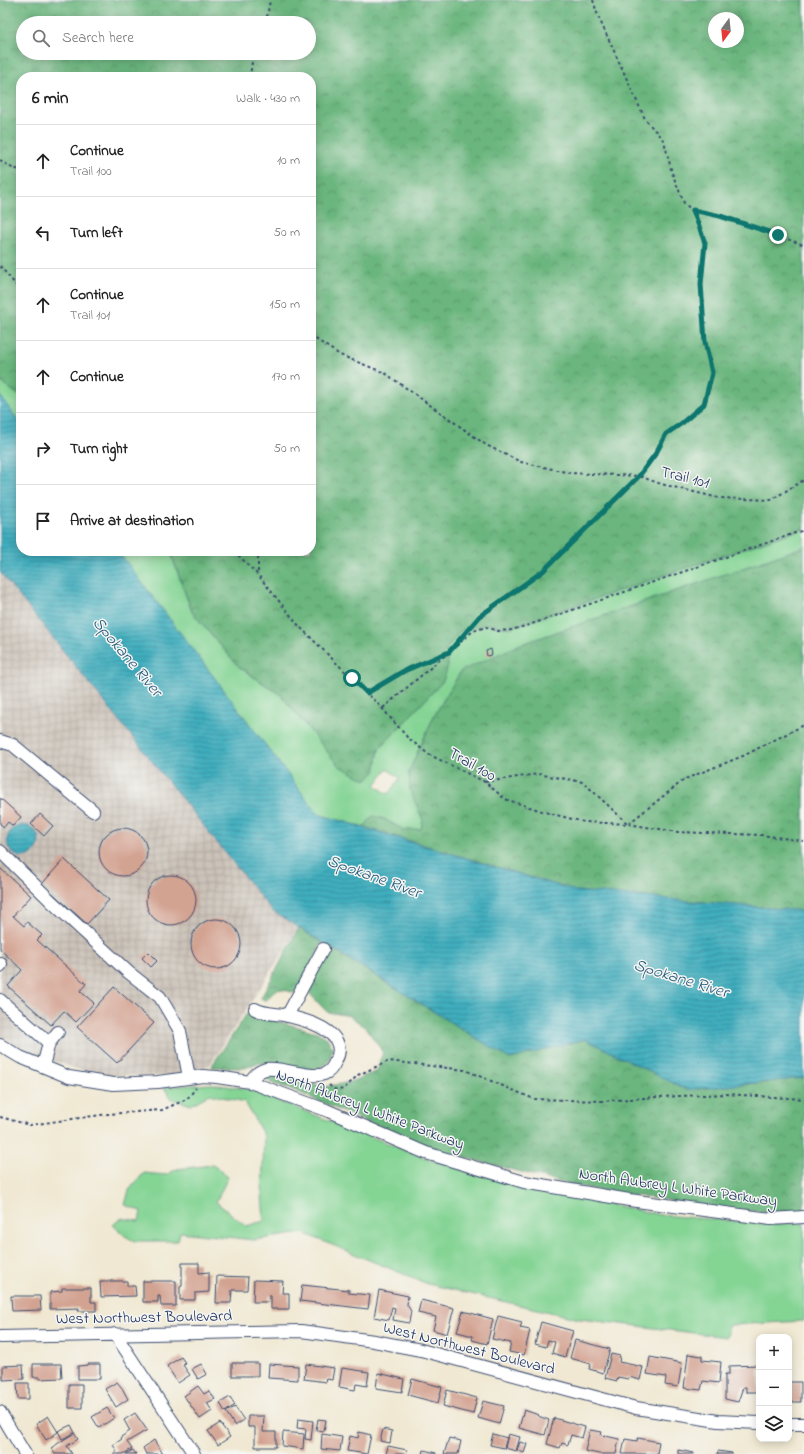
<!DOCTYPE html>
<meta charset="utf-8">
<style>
:root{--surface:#fff;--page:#f2f2f2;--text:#222;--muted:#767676;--line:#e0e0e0}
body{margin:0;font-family:"Indie Flower",sans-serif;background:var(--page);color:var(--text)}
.controls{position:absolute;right:12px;bottom:12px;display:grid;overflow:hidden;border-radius:8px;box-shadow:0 2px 10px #0003}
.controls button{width:36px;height:36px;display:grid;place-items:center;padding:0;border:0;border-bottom:1px solid var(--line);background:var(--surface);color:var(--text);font:20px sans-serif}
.compass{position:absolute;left:708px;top:12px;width:36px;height:36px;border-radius:50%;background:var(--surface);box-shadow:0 2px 10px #0003;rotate:195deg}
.stop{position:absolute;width:12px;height:12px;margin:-9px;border:3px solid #0f766e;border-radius:50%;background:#fff}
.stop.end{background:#0f766e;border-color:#fff;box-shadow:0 1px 4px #0008}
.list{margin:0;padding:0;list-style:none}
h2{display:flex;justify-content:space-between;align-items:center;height:52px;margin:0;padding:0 16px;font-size:17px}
h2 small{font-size:13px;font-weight:400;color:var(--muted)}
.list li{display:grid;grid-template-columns:26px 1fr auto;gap:12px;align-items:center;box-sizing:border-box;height:72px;padding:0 16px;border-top:1px solid var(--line)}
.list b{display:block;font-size:15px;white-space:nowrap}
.list p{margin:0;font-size:13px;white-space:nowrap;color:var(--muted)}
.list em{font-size:13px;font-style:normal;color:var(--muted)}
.icon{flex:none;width:22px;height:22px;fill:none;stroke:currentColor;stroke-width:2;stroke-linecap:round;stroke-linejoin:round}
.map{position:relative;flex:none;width:804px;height:1454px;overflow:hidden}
.search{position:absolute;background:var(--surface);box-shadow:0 2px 10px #0003;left:16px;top:16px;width:300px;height:44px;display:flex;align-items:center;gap:10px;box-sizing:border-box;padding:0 14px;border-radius:22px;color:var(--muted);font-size:15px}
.panel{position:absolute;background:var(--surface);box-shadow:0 2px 10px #0003;left:16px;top:72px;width:300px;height:484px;border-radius:16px}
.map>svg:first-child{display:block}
.industrial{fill:url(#industrial-grid)}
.grass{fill:#84d494;stroke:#508279;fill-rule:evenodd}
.forest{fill:url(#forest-crowns);stroke:#43726e;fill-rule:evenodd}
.water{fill:url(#water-rules);stroke:#2e6e8e}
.building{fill:#d3a392}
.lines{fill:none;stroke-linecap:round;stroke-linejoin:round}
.minor-casing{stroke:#3b4b6f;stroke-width:14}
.path{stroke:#3b4b6f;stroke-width:2;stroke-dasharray:3 3;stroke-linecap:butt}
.minor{stroke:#fff;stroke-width:12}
.route{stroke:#0f766e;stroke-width:5}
.labels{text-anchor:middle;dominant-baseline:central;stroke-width:3;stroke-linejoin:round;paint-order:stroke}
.street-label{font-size:16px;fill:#1b2f5e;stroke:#f6f6f2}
.water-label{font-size:17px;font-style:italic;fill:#285b80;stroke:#f6f6f2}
</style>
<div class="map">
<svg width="804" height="1454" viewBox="0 0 804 1454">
<defs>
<pattern id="industrial-grid" width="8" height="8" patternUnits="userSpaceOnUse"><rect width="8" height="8" fill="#cbc2b8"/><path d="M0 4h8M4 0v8" fill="none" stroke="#aea7a1"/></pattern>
<pattern id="forest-crowns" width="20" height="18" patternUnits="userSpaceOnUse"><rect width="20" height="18" fill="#6bb67e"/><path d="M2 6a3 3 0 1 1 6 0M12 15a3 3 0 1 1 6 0" fill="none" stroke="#57946a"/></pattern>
<pattern id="water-rules" width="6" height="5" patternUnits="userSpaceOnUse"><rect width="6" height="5" fill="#40aebe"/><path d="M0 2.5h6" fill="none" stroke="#358e9e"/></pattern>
</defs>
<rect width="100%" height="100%" fill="#f6f6f2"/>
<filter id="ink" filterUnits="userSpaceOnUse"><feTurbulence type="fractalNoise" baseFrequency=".025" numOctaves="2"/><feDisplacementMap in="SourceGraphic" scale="8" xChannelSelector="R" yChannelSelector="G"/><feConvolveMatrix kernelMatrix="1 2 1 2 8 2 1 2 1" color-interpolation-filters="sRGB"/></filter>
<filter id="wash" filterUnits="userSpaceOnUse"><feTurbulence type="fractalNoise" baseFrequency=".012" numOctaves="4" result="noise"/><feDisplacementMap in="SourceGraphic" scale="16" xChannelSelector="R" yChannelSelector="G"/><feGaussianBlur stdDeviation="0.9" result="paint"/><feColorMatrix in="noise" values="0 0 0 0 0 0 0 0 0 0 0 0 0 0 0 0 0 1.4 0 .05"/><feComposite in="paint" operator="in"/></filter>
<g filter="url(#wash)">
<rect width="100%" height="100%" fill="#f0e8d2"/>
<path class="industrial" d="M0,572L272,911L299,928L210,1065L174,1076L97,1075L36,1056L0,1037Z"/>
<path class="grass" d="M0,381L21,397V424L0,396Z
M804,528V547L519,645L461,671L434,716L409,771L410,790L423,820L421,829L404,830L384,819L373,816L364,827L318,814L118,551H170L192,612L239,667L281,695L339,766L375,772L379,749L443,681L448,666L446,649L460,631L488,624L499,627H512ZM387,769L400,778L388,794L375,785Z
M211,1084L247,1089L434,1161L518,1185L661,1215L769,1224L804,1223V1321L729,1325L727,1337L580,1319L428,1284L303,1233L254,1240L180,1232L178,1241H134L125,1236L113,1225L120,1218L139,1221L141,1211L125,1205L129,1190L144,1173L166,1175L177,1169L213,1165L228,1177L216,1202L246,1226L264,1221L262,1195L264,1136L245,1102L210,1094L191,1105L170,1098L164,1087Z"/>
<path class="forest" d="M0,0H804V528L512,627H499L488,624L460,631L446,649L448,666L443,681L379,749L375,772L366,780L339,766L281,695L239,667L192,612L170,551H311V77H21V397L0,381ZM714,18H738V42H714ZM23,23H309V53H23Z
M804,547V911L576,891L364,827L373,816L384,819L404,830L421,829L423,820L410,790L409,771L434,716L461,671L519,645Z
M299,928L322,943L297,993C292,993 289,991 284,990C276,987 271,995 266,1001L261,998Z
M329,947L510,1059L585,1039L687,1090L804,1078V1213H784L734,1210L597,1190L556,1181L447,1153L396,1135L289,1088L271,1083L266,1078L267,1076L270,1074L293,1073L312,1083L324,1087L350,1082L377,1071L383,1052L365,1027L350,1016L327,1012L309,993L314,980Z
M248,1012L253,1015L317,1032L327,1038L333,1048L329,1061L320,1068L309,1069L289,1066L257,1063L245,1068L211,1067Z"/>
<path class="water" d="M0,396L21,424V551H118L318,814L576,891L804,911V1078L687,1090L585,1039L510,1059L272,911L0,572Z
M7 841a16 16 0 1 1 32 0a16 16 0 1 1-32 0Z"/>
<g id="blocks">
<path class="building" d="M491,649L492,655L487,656L486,651Z
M0,798L21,817L13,826L8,822L4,827L0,824Z
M40,814L53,826L44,836L31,824Z
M99 852a24 24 0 1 1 48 0a24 24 0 1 1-48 0Z
M64,859L109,900L87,924L42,884Z
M0,868L31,896L13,916L24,926L27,922L42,935L37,940L86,984L80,991L94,1003L76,1022L64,1011L51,1025L8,986L22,970L0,949Z
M146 900a25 25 0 1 1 50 0a25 25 0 1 1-50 0Z
M191 944a25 25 0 1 1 50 0a25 25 0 1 1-50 0Z
M148,952L157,961L151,967L142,958Z
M114,987L154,1023L117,1063L77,1027Z
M182,1263H199V1273L209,1272V1292L195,1293V1300H180V1287L182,1286Z
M217,1276L248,1277L247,1290H232L231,1303H216Z
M254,1280L283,1281L282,1293H289V1309H271V1296H269L268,1302H253Z
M100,1281H127V1286H135L136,1296L101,1297Z
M143,1281H176V1306H161L160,1296H158V1302H143Z
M302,1285L349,1290V1293L370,1295L368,1309L300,1301Z
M62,1288H91V1302H96V1311H78L79,1308L50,1309V1292L62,1291Z
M379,1290L408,1296L407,1305L411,1311L409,1323L393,1320L395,1308L392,1307L389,1320L374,1317Z
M11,1296H40L41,1310L12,1311Z
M421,1300L454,1308L447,1334L433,1330L436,1317L418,1313Z
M463,1311L493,1319L487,1344L472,1340L473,1336L457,1332Z
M498,1316L522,1322L520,1328L530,1330L524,1355L509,1352L511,1343L492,1339Z
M541,1322L573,1331L565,1357L552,1353L555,1342L548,1340L546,1347L535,1344Z
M575,1340L610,1349L603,1373L589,1369L591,1364L570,1358Z
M611,1354L620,1356L619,1362L643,1367L640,1380L629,1377L628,1379L618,1377L617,1381L605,1378Z
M688,1354L702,1356V1360L721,1362L719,1383L703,1381L701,1390L684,1388Z
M181,1357L186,1364L183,1365L190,1375L178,1383L167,1366Z
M650,1357L682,1363L678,1387L665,1385L666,1377L647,1374Z
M232,1363H258V1376H232Z
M33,1364H61L62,1378L39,1379V1377H33Z
M88,1364H100V1379H78V1366L88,1365Z
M201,1364L207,1374L198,1379L192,1369Z
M269,1364L298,1366V1380L268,1378Z
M306,1364L334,1368L332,1380L327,1379L326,1382L304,1379Z
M23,1365L24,1379L3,1380V1366Z
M759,1365V1392H746V1387H743L738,1402L725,1399V1374H729V1366Z
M342,1368L369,1372L367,1386L356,1384L355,1390L339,1387Z
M378,1373L404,1379L402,1392L376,1388Z
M412,1379L442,1387L438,1403L408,1395Z
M117,1382L122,1388L128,1399L116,1407L105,1389Z
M789,1382H801V1402H789Z
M17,1383H29V1399H18Z
M69,1384H82V1408H69Z
M198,1386L204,1394L209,1391L215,1399L207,1403L212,1411L200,1419L184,1396Z
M447,1390L477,1398L473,1414L443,1406Z
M230,1397L235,1405L225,1412L220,1403Z
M483,1401L504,1406L499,1424L478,1418Z
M235,1407L244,1420L235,1426L226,1412Z
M107,1408L114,1418L99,1428L92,1417Z
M524,1410L539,1415L538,1416L549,1420L545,1435L519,1428Z
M135,1413L147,1430L127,1442L132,1449L123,1454H113L117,1451L113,1445L122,1439L121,1437L130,1431L124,1420Z
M48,1416L58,1432L46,1440L36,1424Z
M248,1416H264L263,1432H276V1447H255V1427H248Z
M554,1418L585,1427L582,1438L571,1435L568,1445L562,1443L560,1448L547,1444Z
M298,1419L313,1421L311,1440L305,1439L306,1429L297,1428Z
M318,1419L326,1420L324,1431L316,1430Z
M220,1423L230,1437L218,1445L208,1431Z
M71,1425L75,1433L62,1439L58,1431Z
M383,1429L392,1431L390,1443L380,1441Z
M590,1430L602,1432L601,1435L619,1439L616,1454H599L585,1451Z
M283,1432L304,1434L303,1449L282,1446Z
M359,1432L371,1435L367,1454L347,1451L350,1436L358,1438Z
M74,1433L78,1439L67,1446L72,1454H55L51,1448Z
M322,1434L342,1437L340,1451L321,1449Z
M493,1434L507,1438L504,1448L490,1445Z
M508,1434L520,1437L516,1451L505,1448Z
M449,1438L461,1441L458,1454H444Z
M638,1438L659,1442L657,1454H622L625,1439L637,1441Z
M154,1440L163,1454H146L143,1448Z
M520,1442L527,1444L524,1453L517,1450Z
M388,1446L407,1450L406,1454H386Z
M133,1450L136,1454H126Z
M424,1450L436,1453V1454H423Z
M678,1450L694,1453V1454H678Z
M718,1451L732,1453V1454H717Z"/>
</g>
</g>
<g filter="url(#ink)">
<use href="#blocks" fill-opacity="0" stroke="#3b4b6f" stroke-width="1"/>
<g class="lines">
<g class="minor-casing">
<path id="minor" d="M0,741L13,745L93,811
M0,851L52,902L128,972L160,997L180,1031L189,1077
M0,966L1,964
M0,1000L49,1043L43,1066
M287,1016L323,949
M49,1043L58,1032
M0,1045L20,1057L69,1077L113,1084L158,1082L203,1076L217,1077L250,1082L326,1110L426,1153L524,1182L629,1200L771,1219L804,1217
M250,1082C254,1075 258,1071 266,1069C283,1067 311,1079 324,1074C330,1072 334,1065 336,1060C340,1053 340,1047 336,1040C327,1026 304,1020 288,1016C276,1013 266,1015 255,1009
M115,1334L194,1454
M0,1337L301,1331L374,1341L421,1350L636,1408L718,1421L759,1423
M0,1412L25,1454
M789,1424H804"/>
</g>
<path class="path" d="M593,0L598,16L645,119L664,141L672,173L684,203L693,211L720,215L804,245
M266,23L270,0
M250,77L252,62L256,53
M0,160L12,168L21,170
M0,266L21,291
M311,335L314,338L340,355L385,373L486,445L521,462L570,473L639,476L656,453L666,434L682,423L704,404L713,373L705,342L701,284L705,243L693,211
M234,551L258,575L300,627L382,708L407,737L428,754L485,782L505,799L545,812L584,822L628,824L678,832L761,835L804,841
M258,551V575
M456,646L473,631L486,627L498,631L511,630L529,625L804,530
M367,693L403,671L446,653
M383,708L449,652L480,616L543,571L639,476L661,484L719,498L771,500L804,480
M485,782L538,774L583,782L628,824L685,779L743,756L804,725
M329,1085L334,1089L338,1090L344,1089L358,1075L389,1061L465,1070L534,1099L602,1101L658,1097L726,1094L804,1099
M0,1117L30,1125L108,1114L162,1110L187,1099L196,1088"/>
<use href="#minor" class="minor"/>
</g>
</g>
<g class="lines" filter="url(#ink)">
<path class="route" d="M352,678L367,693L404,671L449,652L480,616L543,571L639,476L656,453L666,434L682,423L704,404L712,373L705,342L701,284L705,243L693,210L720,216L778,235"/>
</g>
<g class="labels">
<g class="street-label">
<text transform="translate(685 478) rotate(14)">Trail 101</text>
<text transform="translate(472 765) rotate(30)">Trail 100</text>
<text transform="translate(370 1110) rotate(21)">North Aubrey L White Parkway</text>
<text transform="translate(678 1188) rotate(8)">North Aubrey L White Parkway</text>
<text transform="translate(144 1318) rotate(-1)">West Northwest Boulevard</text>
<text transform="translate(469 1349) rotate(14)">West Northwest Boulevard</text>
</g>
<g class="water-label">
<text transform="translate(127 657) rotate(50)">Spokane River</text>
<text transform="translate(374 877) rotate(20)">Spokane River</text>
<text transform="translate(681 979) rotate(17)">Spokane River</text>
</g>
</g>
</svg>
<div class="controls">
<button>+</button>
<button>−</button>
<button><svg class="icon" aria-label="layers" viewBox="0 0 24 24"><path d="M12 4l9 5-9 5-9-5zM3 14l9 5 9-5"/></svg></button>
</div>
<svg class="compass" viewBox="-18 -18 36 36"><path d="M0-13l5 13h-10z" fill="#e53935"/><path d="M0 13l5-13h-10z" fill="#767676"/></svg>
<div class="stop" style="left:352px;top:678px"></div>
<div class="stop end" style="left:778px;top:235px"></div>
<div class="search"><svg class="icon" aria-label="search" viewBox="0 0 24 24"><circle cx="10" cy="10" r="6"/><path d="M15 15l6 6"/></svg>Search here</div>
<section class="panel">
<h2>6 min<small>Walk · 430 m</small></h2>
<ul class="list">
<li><svg class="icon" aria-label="ahead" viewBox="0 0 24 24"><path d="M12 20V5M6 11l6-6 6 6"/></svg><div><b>Continue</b><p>Trail 100</p></div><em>10 m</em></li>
<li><svg class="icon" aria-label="left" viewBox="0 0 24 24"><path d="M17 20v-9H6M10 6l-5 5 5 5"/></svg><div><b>Turn left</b></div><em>50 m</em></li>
<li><svg class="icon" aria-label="ahead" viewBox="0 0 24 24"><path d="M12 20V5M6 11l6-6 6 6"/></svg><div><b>Continue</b><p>Trail 101</p></div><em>150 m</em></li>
<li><svg class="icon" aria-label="ahead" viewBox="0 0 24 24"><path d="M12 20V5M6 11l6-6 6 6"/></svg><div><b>Continue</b></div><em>170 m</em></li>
<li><svg class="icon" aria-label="right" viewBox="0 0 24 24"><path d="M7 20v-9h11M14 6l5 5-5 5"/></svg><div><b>Turn right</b></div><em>50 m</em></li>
<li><svg class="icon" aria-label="arrive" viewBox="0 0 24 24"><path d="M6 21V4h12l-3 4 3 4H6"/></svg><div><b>Arrive at destination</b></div></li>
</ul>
</section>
</div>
